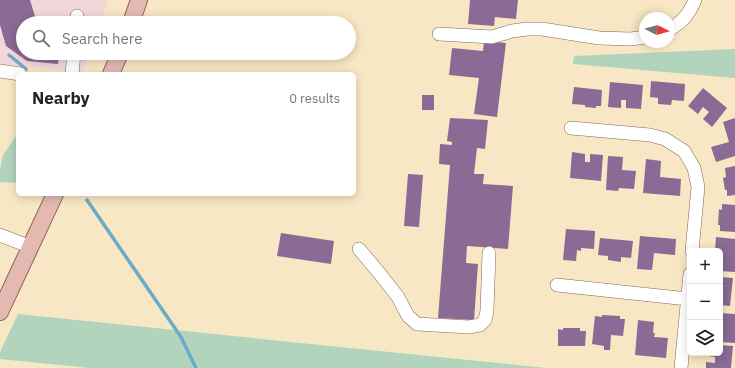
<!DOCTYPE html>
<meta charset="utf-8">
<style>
:root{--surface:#fff;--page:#f2f2f2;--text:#222;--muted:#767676;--line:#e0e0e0}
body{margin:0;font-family:"IBM Plex Sans",sans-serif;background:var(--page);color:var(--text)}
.controls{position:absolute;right:12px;bottom:12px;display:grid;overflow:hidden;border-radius:6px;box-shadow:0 2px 10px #0003}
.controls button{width:36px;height:36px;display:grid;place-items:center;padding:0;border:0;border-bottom:1px solid var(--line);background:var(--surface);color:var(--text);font:20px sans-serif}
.compass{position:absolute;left:639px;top:12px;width:36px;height:36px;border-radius:50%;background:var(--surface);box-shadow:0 2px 10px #0003;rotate:96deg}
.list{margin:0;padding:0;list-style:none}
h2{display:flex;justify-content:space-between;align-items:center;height:52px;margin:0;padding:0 16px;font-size:17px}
h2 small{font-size:13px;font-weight:400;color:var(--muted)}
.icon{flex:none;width:22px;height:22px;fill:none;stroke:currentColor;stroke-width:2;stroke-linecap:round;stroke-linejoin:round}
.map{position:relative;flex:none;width:735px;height:368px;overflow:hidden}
.search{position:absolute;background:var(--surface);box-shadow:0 2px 10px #0003;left:16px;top:16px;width:340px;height:44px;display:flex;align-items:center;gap:10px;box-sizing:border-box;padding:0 14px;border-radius:22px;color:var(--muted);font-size:15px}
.panel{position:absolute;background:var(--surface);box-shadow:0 2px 10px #0003;left:16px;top:72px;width:340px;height:124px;border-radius:6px}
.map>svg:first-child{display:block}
.commercial{fill:#f2d7db}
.green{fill:#b2d4bc}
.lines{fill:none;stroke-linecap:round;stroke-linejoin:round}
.stream{stroke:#6babc6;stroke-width:3.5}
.building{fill:#8b6a96}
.minor-casing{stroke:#7c6d4e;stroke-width:14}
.major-casing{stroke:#916154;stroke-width:18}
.minor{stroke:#fff;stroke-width:13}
.major{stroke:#e3b9b2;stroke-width:16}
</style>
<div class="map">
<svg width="735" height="368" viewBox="0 0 735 368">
<rect width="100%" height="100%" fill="#f8e7c4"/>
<path class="commercial" d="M0,0H108L101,23H23V53H91L81,72L0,64Z"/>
<path class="green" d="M735,49V78L573,64L574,56Z
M18,133V183L0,182V170L3,155Z
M18,314L546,368H89L0,359V352Z"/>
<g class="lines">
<path class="stream" d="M9,55L26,69
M87,200L181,337L196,368"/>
</g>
<path class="building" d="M0,0H30L37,23H23V53H59L58,64L27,61L6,46L0,25Z
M470,0H518L516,19L495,17L494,26L468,24Z
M484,41L506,43L497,117L474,114L479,78L449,75L452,48L483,51Z
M651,81L685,84L684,101L672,100L671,105L658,104V98L650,97Z
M610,82L643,85L641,109L626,108V100H621V108L608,107Z
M574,87L602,90L601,106H596V108L585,107V105L572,104Z
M703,88L727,108L712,127L703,119L709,112L703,107L698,114L688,106Z
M422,95H434V110H422Z
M450,118L488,120L485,149L477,148L474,174H484L483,184L513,186L508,249L467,246L466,263L478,264L474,320L438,318L450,165L439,164L440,144L452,145V142L447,141Z
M735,118V156L716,162L711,147L729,142L723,122Z
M572,152L585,154V162H590V154L603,155L601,181L570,178Z
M608,156L623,157L622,170L636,171L634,189L619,188L618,191L606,190Z
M646,159L661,161L660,177L681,179L680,196L643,193Z
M735,166V195L727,196V190H725L723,178L726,177L725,168Z
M408,174L423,175L419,227L404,226Z
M722,204L735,205V232L720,231V225H718L719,209L722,210Z
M566,229L595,231L594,249L581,248V251L577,250L576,261L563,260Z
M281,233L334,241L331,264L277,256Z
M640,236L676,239L675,255L654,253L652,270L637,269Z
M716,237L735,239V272L720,271V256H721L722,251H715Z
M600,238L633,241L631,258L621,257V262L608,260V256L598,255Z
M720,277L733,278L730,306L720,305Z
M720,313L735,314V343L720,342Z
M602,315L620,316V319H625L623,336L611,335L610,350H604V346L592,344L595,316L602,317Z
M638,320L654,322L653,333H655L654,337L668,338L666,358L635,355Z
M563,328H580V331H586L585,346H558V329L563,330Z
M720,345L733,346L731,368H706V362L715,363V357L708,356V353H720Z"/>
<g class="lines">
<g class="minor-casing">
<path id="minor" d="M76,23L77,16
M669,30C683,21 688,16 695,0
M439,34L492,37L512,31L527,29H542L599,38L631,39L645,37
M0,71L20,74
M72,74L74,53
M571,128L650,135L665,139L684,151L694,168L698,187L692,251
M0,235L31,247
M359,249L380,274L398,297L408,316L417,324L469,327L480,325L485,320L487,311L489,253
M557,285L688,299
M681,368L690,274"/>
</g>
<g class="major-casing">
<path id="major" d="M131,23L139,0
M111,74L120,53
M0,312L55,194"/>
</g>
<use href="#minor" class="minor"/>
<use href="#major" class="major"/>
</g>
</svg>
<div class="controls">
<button>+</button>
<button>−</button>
<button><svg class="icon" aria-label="layers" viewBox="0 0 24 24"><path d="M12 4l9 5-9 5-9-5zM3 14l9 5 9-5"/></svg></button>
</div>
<svg class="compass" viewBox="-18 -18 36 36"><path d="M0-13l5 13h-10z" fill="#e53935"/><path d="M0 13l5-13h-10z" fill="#767676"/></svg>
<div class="search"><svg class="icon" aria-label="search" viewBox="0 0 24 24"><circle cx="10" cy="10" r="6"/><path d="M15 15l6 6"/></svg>Search here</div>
<section class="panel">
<h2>Nearby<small>0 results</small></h2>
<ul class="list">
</ul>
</section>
</div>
